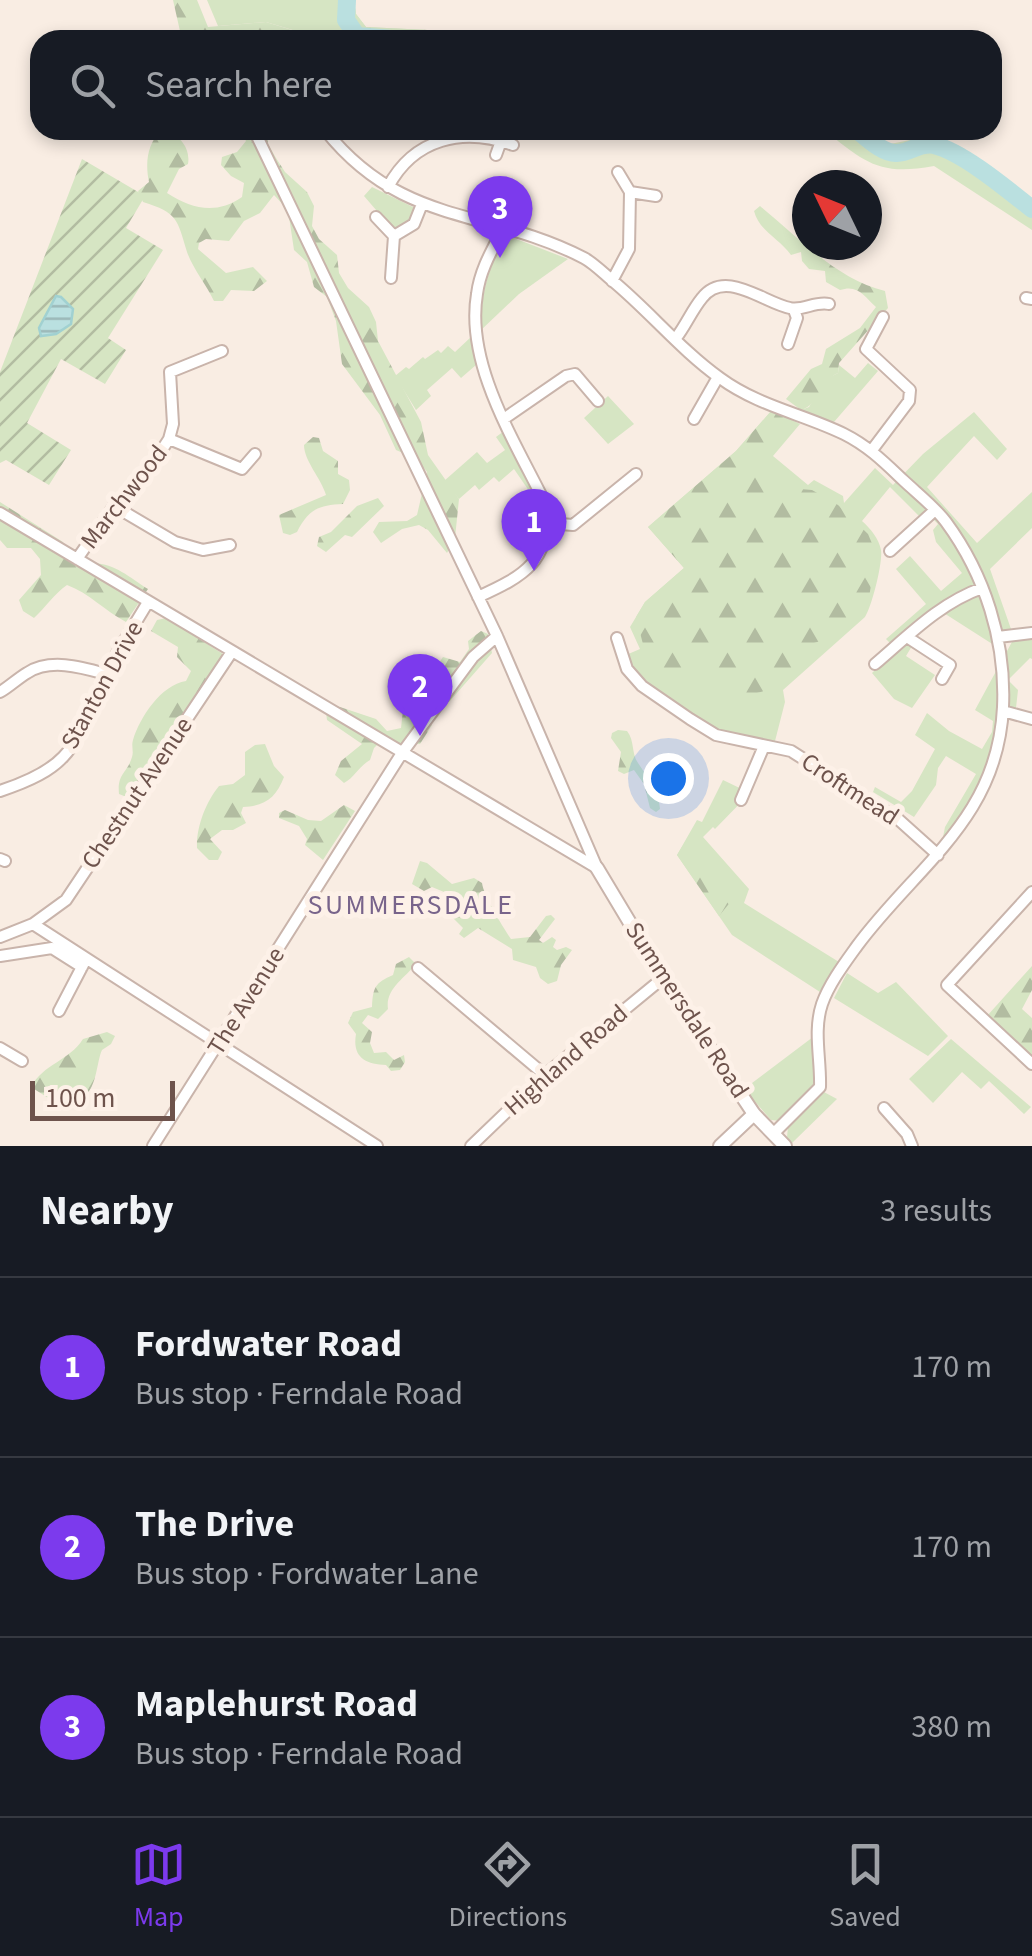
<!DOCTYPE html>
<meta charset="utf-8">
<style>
:root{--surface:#171b24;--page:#20242c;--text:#f1f3f6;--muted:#9ea1a6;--line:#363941;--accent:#7c3aed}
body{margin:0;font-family:"Source Sans 3",sans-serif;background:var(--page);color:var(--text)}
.compass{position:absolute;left:792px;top:170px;width:90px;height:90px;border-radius:50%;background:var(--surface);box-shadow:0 5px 15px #0003;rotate:313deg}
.scale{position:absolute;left:30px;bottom:25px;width:145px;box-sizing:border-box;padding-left:10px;border:5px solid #6e534c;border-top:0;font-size:28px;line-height:35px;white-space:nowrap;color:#6e534c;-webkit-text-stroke:8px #fdf1e8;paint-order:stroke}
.you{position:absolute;left:668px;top:778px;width:35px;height:35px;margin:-25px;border:8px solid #fff;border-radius:50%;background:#1a73e8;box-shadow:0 0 0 15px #1a73e833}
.badge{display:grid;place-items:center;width:65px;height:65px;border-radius:50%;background:var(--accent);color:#fff;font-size:32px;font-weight:700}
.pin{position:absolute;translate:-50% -82px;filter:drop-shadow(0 2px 5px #0008)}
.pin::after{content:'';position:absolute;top:52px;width:35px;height:30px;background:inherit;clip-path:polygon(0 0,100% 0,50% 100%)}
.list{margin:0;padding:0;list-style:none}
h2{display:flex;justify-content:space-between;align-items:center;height:130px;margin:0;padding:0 40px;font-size:42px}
h2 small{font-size:32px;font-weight:400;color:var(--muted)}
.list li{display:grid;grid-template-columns:65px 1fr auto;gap:30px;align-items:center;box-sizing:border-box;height:180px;padding:0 40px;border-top:2px solid var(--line)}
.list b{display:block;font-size:38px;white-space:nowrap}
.list p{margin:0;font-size:32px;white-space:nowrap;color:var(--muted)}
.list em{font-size:32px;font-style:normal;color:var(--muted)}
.icon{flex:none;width:55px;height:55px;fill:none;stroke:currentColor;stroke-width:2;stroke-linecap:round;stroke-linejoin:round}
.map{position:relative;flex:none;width:1032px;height:1146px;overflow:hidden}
.search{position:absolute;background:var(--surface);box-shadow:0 5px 15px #0003;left:30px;right:30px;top:30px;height:110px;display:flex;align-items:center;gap:25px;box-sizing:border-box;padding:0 35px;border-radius:30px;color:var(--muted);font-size:38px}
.sheet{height:670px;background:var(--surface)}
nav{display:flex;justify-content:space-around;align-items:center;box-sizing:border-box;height:140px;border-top:2px solid var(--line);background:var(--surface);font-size:28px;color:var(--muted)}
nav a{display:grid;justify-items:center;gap:5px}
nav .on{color:var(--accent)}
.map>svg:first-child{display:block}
.green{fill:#d6e5c3}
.forest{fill:url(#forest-firs)}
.garden{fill:url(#garden-furrows)}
.water{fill:url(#water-rules);stroke:#a1d1d1;stroke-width:2.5}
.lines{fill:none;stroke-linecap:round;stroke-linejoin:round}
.river{stroke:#bae0e0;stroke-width:18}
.minor-casing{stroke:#c9b4ab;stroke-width:14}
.tertiary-casing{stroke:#c9b4ab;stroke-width:16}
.minor{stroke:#fff;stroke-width:10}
.tertiary{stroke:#fff;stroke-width:12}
.labels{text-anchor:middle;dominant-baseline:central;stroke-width:10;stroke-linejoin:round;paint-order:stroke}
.street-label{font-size:25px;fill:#6e534c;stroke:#fdf1e8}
.neighbourhood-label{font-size:28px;letter-spacing:2.5px;fill:#78648b;stroke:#fdf1e8}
</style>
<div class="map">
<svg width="1032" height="1146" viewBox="0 0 1032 1146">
<defs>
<pattern id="forest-firs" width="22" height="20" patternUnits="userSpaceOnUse" patternTransform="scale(2.5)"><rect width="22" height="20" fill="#d6e5c3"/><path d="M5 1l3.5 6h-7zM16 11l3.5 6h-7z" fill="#b2bca1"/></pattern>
<pattern id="garden-furrows" width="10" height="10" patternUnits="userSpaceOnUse" patternTransform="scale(2.5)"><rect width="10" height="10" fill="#d6e5c3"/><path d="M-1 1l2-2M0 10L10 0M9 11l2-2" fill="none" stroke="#b2bca1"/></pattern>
<pattern id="water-rules" width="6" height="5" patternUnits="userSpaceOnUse" patternTransform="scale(2.5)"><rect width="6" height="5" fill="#bae0e0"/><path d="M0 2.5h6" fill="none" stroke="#9bb8b8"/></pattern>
</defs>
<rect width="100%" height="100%" fill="#f9ede3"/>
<path class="green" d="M207,0H354L356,14L366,27L629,40H326L266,22L218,26Z
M824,130H868L885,145L935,135L963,148L1032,198V230L934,166C879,176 866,163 824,130Z
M372,187L415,208L410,222L398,228L389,225L364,196Z
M506,235L568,259L519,294L480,331C482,292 487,270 506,235Z
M471,337L476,365L461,378L452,368L427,390L431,396L416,410L395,376L406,367L409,369L423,357L425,359L438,350L441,353L448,346L455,352Z
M868,363L878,371L834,422L801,410L809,407L826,379L838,373L839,365L855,378Z
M608,396L634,424L608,444L584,418Z
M772,410L800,424L773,456L808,485L814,480L843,496L844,503L875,468L893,485L923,454L974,412L1007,449L997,460L974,436L927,487L977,543L1032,492V528L990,569L1011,629L994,633L997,647L936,608L892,645L886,639L926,604L896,569L910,556L941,591L962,573L936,542L933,530L938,524L927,513L921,518L890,487L862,521C870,528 879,539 881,550C883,562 872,606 865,617L783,690L785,702L775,741C758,738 738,737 721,732C699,726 634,677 626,655L640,649L630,627L645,602L684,568L648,527L736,451Z
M504,431L541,506L534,511L530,507L536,501L514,469L499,482L494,477L479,490L475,485L459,499L444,481L477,452L487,463L505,450L496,437Z
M1032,637V659L1030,658L1008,680L1018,690L1016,708L1001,710L993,751L971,805L942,842L945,827L976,774L946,756L938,768L936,785L914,817L873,792L875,787L901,802L912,791L935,749L915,735L927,713L949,731L982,749L992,732L993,721L975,710L1013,640Z
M905,641L912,646L906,656L935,675L912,708L894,699L872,673Z
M723,780L750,793L715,829L713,827L703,837L749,889L744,903L839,962L820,992L732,935L677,855L697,820L702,822Z
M847,973L878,993L896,982L948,1036L928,1056L834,998Z
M813,1037L816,1086L781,1121L771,1120L744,1089Z
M951,1039L1031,1107L1024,1114L989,1081L981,1089L962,1072L933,1103L909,1079Z
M822,1091L837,1099L792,1143L787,1137L788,1127Z"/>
<path class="forest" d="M173,0H197L208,27L266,22L315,37L314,40H283L272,35L251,40H182Z
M349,0H354L356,14L366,27L610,39L358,40L348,19Z
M162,130C178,133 191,147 188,164L179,169L167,193C192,209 216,215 242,197L244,183L231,176L221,165L222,157L237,152L246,141L240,130H267L268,144L276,158L285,172L307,192L314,206L312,226L319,239L337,255L339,273L348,288L369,307L376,322L378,341L421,422L428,455L459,499L455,538L447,553L428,530L419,525L402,529L381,543L373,532L379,522L407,521L417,515L427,472L417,459L396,450L380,415L342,364L336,321L327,297L314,287L307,262L294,250L288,210L274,195L260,213L244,221L229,241L206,239L199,243L198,249L226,273L253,267L267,281L254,291L231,290L223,301H214C206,284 193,269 187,252C177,219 178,213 143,202L138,191L149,182C145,163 147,143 162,130Z
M760,206C798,237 836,279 885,291L888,308L839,363L838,373C819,381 821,404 801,410L786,399L811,369L822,364L826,349L860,328L876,307C864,296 858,284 840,290L826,282L825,271L809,269L802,261L801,252L791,255C779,238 759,231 754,211Z
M772,410L783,416C782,432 772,440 759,449L758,459L783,481L800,489L812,490L838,505L868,534L876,553L868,604L862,613L830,638L814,643C807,667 771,696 745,694C734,693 706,676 693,671L664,682L652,676L641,663L644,648L636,617L645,602L684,568L648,527L736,451Z
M313,437L319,438L323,451L338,461V474L349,480L350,490L343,504C318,505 308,510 297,532L290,535L283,533L279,515L326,495C321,478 304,461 304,445Z
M378,498L384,506L352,537L345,535L326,552L317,546L319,537L331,532L357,506Z
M0,502L63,542L69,560L80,566C106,556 126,575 148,589L126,622C105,611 89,593 67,585C54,594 46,607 34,618L23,611L19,600L41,575L40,559L31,548H7L0,540Z
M166,618L223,654L129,798L119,794C117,773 127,774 132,757C134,751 131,746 133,740C140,717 161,685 186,681L191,671L177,657L178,647L151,631L157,620Z
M481,631L488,634L492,653L449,702L438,695L441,680L433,672L443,657L460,662L469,649L468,641Z
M331,704L376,719L387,731L401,728L403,710L414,709L432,725L420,744H400L384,738L374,748L370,760C358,767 355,777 344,783L335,775L341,761L362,744L327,720L326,712Z
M618,730L627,731C635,741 631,753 638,763C648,778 659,792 660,809L656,812L650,808L644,784L634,770L624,774L618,771L621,752L611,738L612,733Z
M265,744L274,766L284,777C276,798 265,806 243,807L241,813L246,823L233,830H222L210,839L222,852L218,860H209L197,848C196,827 206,802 219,786L233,784L245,775V752L255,745Z
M344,805L355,811L323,860L305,845L307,839L299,826L279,818V813L285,810L308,820L321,821Z
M682,847L695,854L708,855L712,864L708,877L728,891L732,900L719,916L677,855Z
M420,861L427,863L452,884L474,878L482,883C484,897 503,927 511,939L530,937L546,916L551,915L555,919L539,940L543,943L552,937L556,940L553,947L557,950L566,947L572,950L561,965L557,981L548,984L540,978L536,967L513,960L512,949L478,928L464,938L459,934L463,928L447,912L444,892L432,887L424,891L412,884Z
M409,957L416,964C405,978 385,989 388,1009L378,1019L368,1015L362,1023L372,1032L370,1043L374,1053L386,1052L394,1060L404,1055L405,1062L400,1070L391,1071L386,1065C365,1064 352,1057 356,1034L348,1023L353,1012L372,1007C373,987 375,983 393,975L396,964Z
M1032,966V990L1022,1009L1032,1018V1057L987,1016Z
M107,1032L115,1036L111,1044L102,1050C96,1063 97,1092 81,1097C70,1100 66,1096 56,1103L31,1087C43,1064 69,1061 83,1039Z"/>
<path class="garden" d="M82,159L145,196L126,228L163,250L108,338L126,350L105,384L61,359L27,423L71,450L49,485L6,460L0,463V372Z"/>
<path class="water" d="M56,296L61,297L73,309L71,324L56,334L41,336L39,328Z"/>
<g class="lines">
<path class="river" d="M347,0L346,20L357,36L403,40
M857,130C867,138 883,154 897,153C910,153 920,142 934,145C963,152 1008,190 1032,209"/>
<g class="minor-casing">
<path id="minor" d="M254,130L497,636L597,868
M325,130C402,227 488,208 584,258C595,264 604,274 614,282C650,312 682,351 720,378C758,406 803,414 844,434C868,446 884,462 903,480C918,494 935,507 946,522C985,575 1006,641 1003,707C998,819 916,866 857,946C844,964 829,984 822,1004C813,1031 821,1059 820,1087L773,1134
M496,155L501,141
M618,172L630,192
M388,187C414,138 463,127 513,145
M376,217L394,236L414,224L422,204
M391,278L394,236
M612,281L629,249L630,192L656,196
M1026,298L1032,299
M676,338C686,325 692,310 702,298C725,268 764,303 790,308C803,311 815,301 829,304
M788,344L797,318L794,310
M505,418L566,376L575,374L598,401
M694,419L718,377
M169,439L242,469L255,454
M872,450L909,401L910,390L866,349L883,317
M114,506L175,542L203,550L230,545
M0,513L597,868
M548,523L573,525L636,474
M890,551L935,510
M77,559L114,506L150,468L169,439L173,424L170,372L222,351
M478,597C524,576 552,561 546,505C516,443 465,365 477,294C480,270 492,250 503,229
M907,637L950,665L942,679
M998,637L1032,633
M617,638L627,669L642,686L690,719L716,735L791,751L899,820L938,855
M875,664C909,635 940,603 982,588
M0,692C9,687 17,679 27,673C50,658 81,667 106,674
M1003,711L1032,719
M0,791C76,766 74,744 105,676C117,651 134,626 148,602
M741,800L764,746
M0,859L5,861
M1032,892L947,985L1032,1064
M33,924L377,1146
M0,937L33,924L66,900L231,653
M0,956L52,948L82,967
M418,968L545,1075
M59,1011L84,963
M0,1048L22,1061
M884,1108L907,1134L912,1146
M153,1146L402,753L473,657L497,636
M471,1146L545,1075L663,978"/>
</g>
<g class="tertiary-casing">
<path id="tertiary" d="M597,868L663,978L754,1114L785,1146
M720,1146L754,1114"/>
</g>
<use href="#minor" class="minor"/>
<use href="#tertiary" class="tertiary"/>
</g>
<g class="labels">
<g class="street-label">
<text transform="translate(124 497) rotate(-52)">Marchwood</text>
<text transform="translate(102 685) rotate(-61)">Stanton Drive</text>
<text transform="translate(850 789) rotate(33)">Croftmead</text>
<text transform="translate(137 793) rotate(-56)">Chestnut Avenue</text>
<text transform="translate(246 1001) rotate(-58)">The Avenue</text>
<text transform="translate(687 1010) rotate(57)">Summersdale Road</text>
<text transform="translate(566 1060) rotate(-41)">Highland Road</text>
</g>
<g class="neighbourhood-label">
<text x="411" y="905">SUMMERSDALE</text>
</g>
</g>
</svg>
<svg class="compass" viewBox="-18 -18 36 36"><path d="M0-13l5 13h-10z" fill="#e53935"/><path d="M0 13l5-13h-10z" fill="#9ea1a6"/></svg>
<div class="scale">100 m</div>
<div class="you"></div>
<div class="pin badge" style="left:534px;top:571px">1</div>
<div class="pin badge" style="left:420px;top:736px">2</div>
<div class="pin badge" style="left:500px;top:258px">3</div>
<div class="search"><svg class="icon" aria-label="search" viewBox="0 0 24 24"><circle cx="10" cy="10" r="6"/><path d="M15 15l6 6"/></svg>Search here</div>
</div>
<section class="sheet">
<h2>Nearby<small>3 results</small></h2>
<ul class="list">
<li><span class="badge">1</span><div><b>Fordwater Road</b><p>Bus stop · Ferndale Road</p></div><em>170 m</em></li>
<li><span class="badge">2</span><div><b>The Drive</b><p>Bus stop · Fordwater Lane</p></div><em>170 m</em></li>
<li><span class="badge">3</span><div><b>Maplehurst Road</b><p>Bus stop · Ferndale Road</p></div><em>380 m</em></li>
</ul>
</section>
<nav>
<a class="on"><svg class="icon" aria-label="map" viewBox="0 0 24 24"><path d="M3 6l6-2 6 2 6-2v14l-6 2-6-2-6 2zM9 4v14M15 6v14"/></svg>Map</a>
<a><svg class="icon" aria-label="directions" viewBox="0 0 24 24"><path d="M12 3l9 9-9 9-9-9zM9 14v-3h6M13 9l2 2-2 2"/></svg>Directions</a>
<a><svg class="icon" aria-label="saved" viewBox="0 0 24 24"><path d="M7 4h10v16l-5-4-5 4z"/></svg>Saved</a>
</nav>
